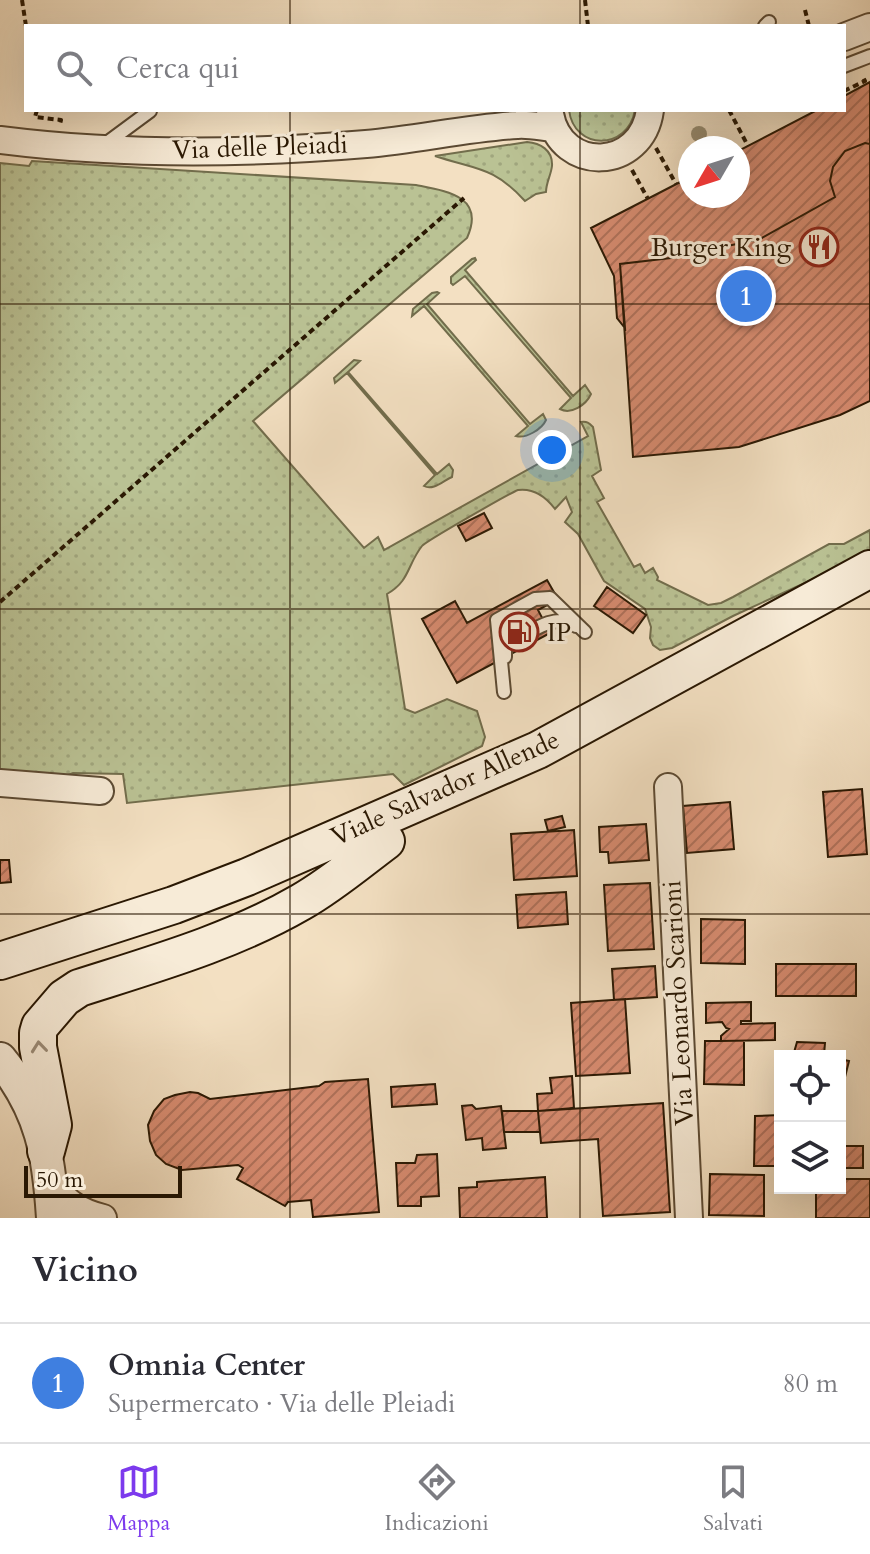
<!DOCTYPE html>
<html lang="it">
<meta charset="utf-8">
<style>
:root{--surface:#fff;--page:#f2f2f3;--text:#2b2b33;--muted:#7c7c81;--line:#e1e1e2;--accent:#7c3aed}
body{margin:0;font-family:Cardo,serif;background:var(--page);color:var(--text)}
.controls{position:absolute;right:24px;bottom:24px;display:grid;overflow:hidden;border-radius:0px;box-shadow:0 8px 32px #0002}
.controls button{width:72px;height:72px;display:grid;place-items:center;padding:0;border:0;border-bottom:2px solid var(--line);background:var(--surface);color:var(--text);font:40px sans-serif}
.compass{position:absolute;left:678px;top:136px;width:72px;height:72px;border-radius:50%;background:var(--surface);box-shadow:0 8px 32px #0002;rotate:231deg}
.scale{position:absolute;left:24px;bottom:20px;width:158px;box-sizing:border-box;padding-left:8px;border:4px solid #2a1803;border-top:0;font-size:22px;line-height:28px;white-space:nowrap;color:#2a1803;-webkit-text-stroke:6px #f7ebd7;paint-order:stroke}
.you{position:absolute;left:552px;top:450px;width:28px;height:28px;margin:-20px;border:6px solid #fff;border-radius:50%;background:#1a73e8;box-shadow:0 0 0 12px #1a73e833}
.badge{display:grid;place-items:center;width:52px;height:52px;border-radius:50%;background:var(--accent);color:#fff;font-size:26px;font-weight:700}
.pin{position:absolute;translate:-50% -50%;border:4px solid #fff;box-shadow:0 2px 8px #0006}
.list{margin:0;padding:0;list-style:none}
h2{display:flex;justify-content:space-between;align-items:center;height:104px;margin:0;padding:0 32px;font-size:34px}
h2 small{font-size:26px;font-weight:400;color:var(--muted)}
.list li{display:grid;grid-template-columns:52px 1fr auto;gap:24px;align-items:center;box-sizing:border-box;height:120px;padding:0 32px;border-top:2px solid var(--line)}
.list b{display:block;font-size:30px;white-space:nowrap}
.list p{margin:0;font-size:26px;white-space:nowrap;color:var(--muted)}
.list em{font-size:26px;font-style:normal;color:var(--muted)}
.icon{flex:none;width:44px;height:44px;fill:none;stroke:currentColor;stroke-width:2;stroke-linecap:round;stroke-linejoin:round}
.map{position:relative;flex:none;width:870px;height:1218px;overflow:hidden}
.search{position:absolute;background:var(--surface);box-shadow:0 8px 32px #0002;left:24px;right:24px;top:24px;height:88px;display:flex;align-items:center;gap:20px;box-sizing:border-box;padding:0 28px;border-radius:0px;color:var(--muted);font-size:30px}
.sheet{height:224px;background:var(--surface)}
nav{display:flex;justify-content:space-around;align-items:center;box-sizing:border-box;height:112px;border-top:2px solid var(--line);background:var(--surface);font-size:22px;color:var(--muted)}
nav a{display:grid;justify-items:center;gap:4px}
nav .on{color:var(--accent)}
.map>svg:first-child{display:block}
.green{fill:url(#green-dots);stroke:#726d4c;stroke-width:2}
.building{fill:url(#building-hatch);stroke:#2a1803;stroke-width:2}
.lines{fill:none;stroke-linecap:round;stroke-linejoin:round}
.service-casing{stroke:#5c4a33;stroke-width:16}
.minor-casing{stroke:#5c4a33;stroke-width:30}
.tertiary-casing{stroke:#5c4a33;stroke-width:36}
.secondary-casing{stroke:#2a1803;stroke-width:40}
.path{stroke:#2a1803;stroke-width:4;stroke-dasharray:6 4;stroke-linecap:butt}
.service{stroke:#f7ebd7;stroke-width:12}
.minor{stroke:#f7ebd7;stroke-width:26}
.tertiary{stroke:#f7ebd7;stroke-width:32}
.secondary{stroke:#f7ebd7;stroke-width:36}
.tree{fill:#9c8e71}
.oneway{stroke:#9b8c78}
.grid{fill:none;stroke:#2a1803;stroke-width:2;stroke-opacity:0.55}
.labels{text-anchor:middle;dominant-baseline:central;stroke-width:6;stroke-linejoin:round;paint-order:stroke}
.street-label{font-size:26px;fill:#2a1803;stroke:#f7ebd7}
.poi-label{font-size:26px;fill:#2a1803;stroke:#f7ebd7;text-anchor:end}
</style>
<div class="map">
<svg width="870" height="1218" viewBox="0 0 870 1218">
<defs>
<pattern id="green-dots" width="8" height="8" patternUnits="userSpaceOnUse" patternTransform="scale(2)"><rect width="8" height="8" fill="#bac294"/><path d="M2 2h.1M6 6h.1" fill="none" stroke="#a0a67e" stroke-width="1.8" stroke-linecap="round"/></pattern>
<pattern id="building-hatch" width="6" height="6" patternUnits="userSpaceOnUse" patternTransform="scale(2)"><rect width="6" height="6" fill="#d78b70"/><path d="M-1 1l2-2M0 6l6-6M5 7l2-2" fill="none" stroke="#af715a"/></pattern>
</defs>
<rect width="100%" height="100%" fill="#f3e0c2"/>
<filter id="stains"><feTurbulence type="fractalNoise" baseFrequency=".0025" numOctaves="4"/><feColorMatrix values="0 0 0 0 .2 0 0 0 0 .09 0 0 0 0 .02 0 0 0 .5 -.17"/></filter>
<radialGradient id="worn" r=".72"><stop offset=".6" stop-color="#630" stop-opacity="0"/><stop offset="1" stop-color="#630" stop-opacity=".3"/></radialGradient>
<path class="green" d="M569,110H635C628,151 574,151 569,110Z
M527,142C540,143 553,150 552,166C551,175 546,183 546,192L536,194L525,201C493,166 477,170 435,156Z
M32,161L416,185C446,191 486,196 467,238L253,421L364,548L378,537L384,550L588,436L581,422C587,421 589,423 593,427L601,470L592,476L604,498L597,502L634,567L640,564L645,573L653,568L658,577L657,580L708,605L721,603L733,597L829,544H844L870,530V553L733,616L672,648L660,650L653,645L650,638L651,627L645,609L604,581L578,534L565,522L572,512L566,497L555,509C546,497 534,488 518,490C512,492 426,541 422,546C407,565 410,581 387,594L405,709L415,713L447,699L477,711L485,737L482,746L404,785L393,774L127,803L123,774L73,773L55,780L0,777V163L29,166Z
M475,258L476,260L465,270L573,396L585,385L591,394C586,405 571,415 560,409L571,398L465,276L453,285L451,283V277L472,259Z
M437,292L439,293L427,304L530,424L543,414L546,420C542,429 526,439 516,436L528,426L424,306L412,316L413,309L432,293Z
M354,360L360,361L348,372L437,474L449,464L453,470L452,477C443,481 433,491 424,486L435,475L347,373L335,383L334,378Z"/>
<path class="building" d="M870,82V144L865,143L845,151L833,167L830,181L835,197L760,239L671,258L620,264L625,328L617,318L614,276L591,228L690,177V196H738V151L817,110H844V96Z
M865,143L870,144V401L840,415L739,447L633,457L620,264L671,258L760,239L835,197L830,181L833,167L845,151Z
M484,513L492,528L466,541L458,526Z
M547,580L558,599L538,610L550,633L457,683L422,619L455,601L467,623Z
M607,587L646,615L633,633L594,606Z
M862,789L867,854L828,857L823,792Z
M730,802L734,849L687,853L683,806Z
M562,816L565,827L548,831L545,820Z
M646,824L649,860L609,863L608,852H600L599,827Z
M574,830L577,876L514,880L511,834Z
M0,860H9L11,882L0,883Z
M650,883L654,949L608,951L604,885Z
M566,892L568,924L518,928L516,895Z
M701,919L745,920V964L701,963Z
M776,964H856V996H776Z
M655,966L657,997L614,1000L612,969Z
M625,999L630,1073L576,1076L571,1003Z
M751,1002V1021H741V1024L775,1023V1040L721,1041V1036L729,1029L726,1028L722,1022L706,1023V1003Z
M705,1041H744V1085L704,1084Z
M797,1042L825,1043L824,1055L829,1056H793Z
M840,1059L849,1061L840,1097Z
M572,1076L574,1108L538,1111L537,1094L552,1093L550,1078Z
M368,1079L379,1212L313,1217L311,1200L288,1202L285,1206L237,1179L243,1168L238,1165L182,1170L166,1164L156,1155L150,1141L148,1125L154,1111L164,1099L175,1095L190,1092L198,1093L210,1099L319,1086L325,1082Z
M435,1084L437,1104L392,1107L391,1087Z
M663,1103L670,1212L603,1216L598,1139L541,1143L538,1111Z
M472,1105L476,1109L501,1106L506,1148L483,1150L482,1138L466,1140L462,1106Z
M502,1111H538L540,1132H504Z
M780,1115V1166H754L755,1116Z
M840,1146H863V1168H840Z
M437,1154L439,1196L421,1197V1206H398L396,1163H415L417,1155Z
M710,1174L764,1175V1216L709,1215Z
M545,1177L547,1218H460L459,1188L477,1187V1182Z
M840,1179H870V1218H816V1188H840Z"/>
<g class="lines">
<g class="service-casing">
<path id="service" d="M765,26L769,22
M844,66L870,56
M104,145L150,111
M505,657V646C525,636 555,610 576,626
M504,692L497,620L535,599L550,598L585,632"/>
</g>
<g class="minor-casing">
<path id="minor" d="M844,37L870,27
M550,114C561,174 642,171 650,110
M0,140C118,155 247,154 366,144C416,140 466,128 517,125C529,124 542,127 553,128
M0,783L100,791
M668,787L689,1218
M51,1185C68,1203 78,1212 103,1218"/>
</g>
<g class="tertiary-casing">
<path id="tertiary" d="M0,1059C42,1110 49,1155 53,1218"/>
</g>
<g class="secondary-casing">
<path id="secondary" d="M0,961L174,905L247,877L538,750L870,569
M46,1151L53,1125L38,1047V1033L40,1026L64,998L79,988C154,964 232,942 301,902C331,885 358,862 386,841"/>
</g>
<path class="path" d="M22,0L26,26
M585,0L588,26
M805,10L809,26
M844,91L865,81L863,77
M37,110L35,117L61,120L60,124
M729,110L748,146
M656,148L676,184
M632,170L648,199
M0,602L464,198"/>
<use href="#service" class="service"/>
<use href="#minor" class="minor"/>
<use href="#tertiary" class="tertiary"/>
<use href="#secondary" class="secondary"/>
</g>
<circle class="tree" cx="699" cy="134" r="8"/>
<defs><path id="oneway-chevron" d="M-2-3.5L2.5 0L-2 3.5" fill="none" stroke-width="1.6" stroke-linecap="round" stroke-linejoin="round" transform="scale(2)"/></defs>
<use class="oneway" href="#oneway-chevron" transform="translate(39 1047) rotate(-96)"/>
<path class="grid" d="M290,0V26M580,0V26M290,110V1218M580,110V1218M0,304H870M0,609H870M0,914H870"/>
<defs>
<g id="restaurant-ring" transform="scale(2)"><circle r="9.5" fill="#f7ebd7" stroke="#8f2418" stroke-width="1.5"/><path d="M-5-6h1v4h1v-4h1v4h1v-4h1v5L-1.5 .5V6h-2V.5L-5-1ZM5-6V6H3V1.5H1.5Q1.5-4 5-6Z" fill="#8f2418"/></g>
<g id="fuel-ring" transform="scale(2)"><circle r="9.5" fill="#f7ebd7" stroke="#8f2418" stroke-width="1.5"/><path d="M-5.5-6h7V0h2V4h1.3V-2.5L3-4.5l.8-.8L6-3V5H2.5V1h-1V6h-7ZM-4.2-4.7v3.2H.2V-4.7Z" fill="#8f2418"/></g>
</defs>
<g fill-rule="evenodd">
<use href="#restaurant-ring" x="819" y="247"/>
<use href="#fuel-ring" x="519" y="632"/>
</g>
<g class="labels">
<g class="street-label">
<text transform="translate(260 147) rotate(-2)">Via delle Pleiadi</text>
<text transform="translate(445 788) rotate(-24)">Viale Salvador Allende</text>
<text transform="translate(678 1003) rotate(-93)">Via Leonardo Scarioni</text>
</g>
<g class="poi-label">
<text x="791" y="247">Burger King</text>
<text x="547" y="632" text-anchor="start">IP</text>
</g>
</g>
<rect width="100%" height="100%" filter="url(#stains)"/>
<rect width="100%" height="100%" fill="url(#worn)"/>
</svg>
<div class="controls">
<button><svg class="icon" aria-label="locate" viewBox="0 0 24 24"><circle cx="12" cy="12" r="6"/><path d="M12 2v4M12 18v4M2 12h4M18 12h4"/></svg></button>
<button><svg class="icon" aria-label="layers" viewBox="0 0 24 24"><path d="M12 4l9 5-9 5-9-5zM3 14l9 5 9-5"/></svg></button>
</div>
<svg class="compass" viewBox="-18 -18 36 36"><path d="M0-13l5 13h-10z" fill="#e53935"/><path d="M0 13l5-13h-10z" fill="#7c7c81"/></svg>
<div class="scale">50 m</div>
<div class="you"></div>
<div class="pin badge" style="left:746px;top:296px;background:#3f7fe0">1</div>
<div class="search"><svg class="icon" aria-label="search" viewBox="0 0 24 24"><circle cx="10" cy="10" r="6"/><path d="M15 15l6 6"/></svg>Cerca qui</div>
</div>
<section class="sheet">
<h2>Vicino<small></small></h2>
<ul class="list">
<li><span class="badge" style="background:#3f7fe0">1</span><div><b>Omnia Center</b><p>Supermercato · Via delle Pleiadi</p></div><em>80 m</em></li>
</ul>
</section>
<nav>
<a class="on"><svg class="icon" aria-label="map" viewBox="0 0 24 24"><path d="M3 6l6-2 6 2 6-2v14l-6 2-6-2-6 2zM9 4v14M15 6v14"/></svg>Mappa</a>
<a><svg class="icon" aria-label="directions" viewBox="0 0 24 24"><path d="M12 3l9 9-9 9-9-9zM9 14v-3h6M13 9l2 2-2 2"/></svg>Indicazioni</a>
<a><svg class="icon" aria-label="saved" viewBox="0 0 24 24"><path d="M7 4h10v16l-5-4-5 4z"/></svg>Salvati</a>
</nav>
